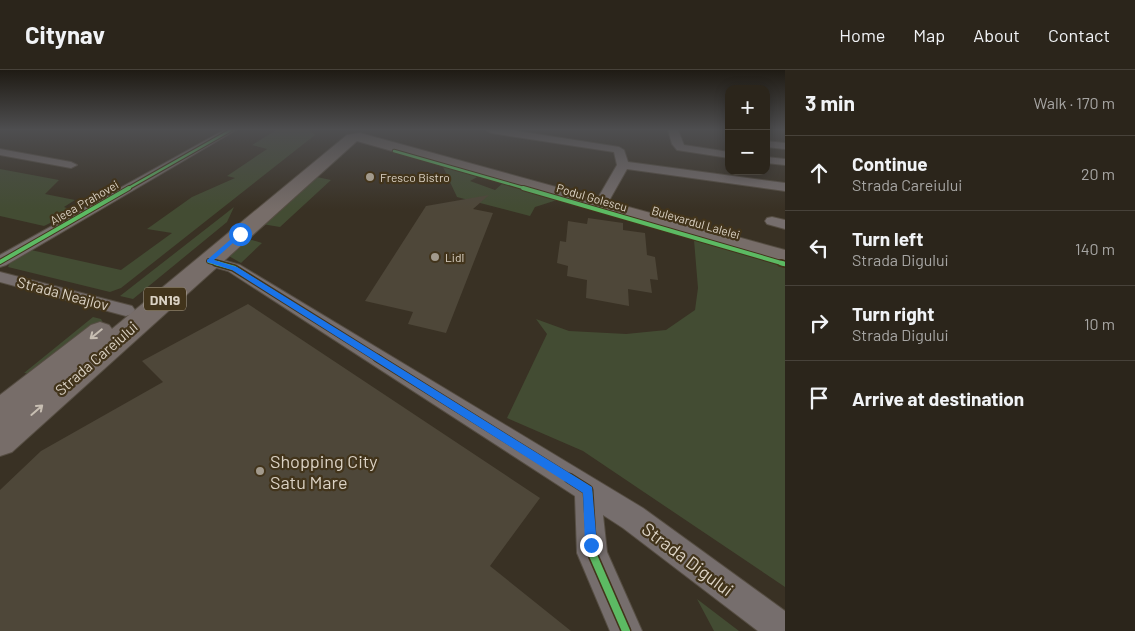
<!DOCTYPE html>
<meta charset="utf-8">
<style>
:root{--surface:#2b251b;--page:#373128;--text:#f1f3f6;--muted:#a6a5a3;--line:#47423a}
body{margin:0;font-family:Barlow,sans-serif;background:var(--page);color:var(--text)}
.controls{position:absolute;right:15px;top:15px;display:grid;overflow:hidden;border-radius:10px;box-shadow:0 2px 12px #0003}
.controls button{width:45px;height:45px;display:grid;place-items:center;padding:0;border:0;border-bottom:1px solid var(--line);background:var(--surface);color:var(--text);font:25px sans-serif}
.stop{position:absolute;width:15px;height:15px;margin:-11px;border:4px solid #1a73e8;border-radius:50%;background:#fff}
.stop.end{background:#1a73e8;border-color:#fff;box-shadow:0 1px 5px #0008}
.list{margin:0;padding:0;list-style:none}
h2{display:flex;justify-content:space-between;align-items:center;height:65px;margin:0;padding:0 20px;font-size:21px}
h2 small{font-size:16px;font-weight:400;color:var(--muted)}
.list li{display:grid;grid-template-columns:32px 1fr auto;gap:15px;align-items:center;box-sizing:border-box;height:75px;padding:0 20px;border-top:1px solid var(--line)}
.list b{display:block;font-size:19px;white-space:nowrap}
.list p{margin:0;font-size:16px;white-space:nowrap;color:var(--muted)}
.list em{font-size:16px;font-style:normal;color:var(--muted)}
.icon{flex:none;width:28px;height:28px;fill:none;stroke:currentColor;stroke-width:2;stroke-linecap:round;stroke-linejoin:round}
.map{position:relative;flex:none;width:785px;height:561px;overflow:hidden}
header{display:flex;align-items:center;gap:30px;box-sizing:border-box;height:70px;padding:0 25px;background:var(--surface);border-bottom:1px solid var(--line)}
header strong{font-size:24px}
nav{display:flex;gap:28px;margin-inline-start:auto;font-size:18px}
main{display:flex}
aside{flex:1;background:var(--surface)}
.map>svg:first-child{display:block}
.green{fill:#434c33}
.building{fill:#4e4739}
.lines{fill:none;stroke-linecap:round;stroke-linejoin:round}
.street-casing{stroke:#554d42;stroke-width:2}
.primary-casing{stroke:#554d42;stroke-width:2}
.street{fill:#766e6d;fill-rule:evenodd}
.primary{fill:#776d69;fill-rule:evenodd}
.cycleway-far4-casing{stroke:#42341b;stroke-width:4.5}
.cycleway-far3-casing{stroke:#42341b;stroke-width:6}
.cycleway-far2-casing{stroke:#42341b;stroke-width:8}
.cycleway-far1-casing{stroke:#42341b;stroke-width:9}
.cycleway-casing{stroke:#42341b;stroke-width:11}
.cycleway-far4{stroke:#5cba63;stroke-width:2.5}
.cycleway-far3{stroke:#5cba63;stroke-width:4}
.cycleway-far2{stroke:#5cba63;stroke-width:4.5}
.cycleway-far1{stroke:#5cba63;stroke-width:5.5}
.cycleway{stroke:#5cba63;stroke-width:8}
.oneway{stroke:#c7beb2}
.route{fill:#1a73e8}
.poi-dot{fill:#a29a8c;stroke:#42341b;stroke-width:2}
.labels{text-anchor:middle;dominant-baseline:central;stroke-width:4.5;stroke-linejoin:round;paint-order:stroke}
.far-poi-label{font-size:12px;fill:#dbd2c4;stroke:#42341b;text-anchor:start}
.far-street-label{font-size:12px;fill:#dbd2c4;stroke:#42341b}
.shield{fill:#42341b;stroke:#ada391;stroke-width:1}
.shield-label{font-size:14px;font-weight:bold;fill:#dbd2c4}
.street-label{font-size:15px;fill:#dbd2c4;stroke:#42341b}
.near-poi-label{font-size:18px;fill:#dbd2c4;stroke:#42341b;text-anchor:start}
.near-street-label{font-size:18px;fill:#dbd2c4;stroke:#42341b}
</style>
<header>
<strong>Citynav</strong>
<nav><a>Home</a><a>Map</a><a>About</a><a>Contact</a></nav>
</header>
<main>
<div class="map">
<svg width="785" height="561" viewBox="0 0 785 561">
<rect width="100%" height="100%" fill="#393124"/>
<path class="green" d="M276,60H310L315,65L121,218L110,222L8,197L11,190L31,180L121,200L172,163L147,159L192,127L235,108L227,106L267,79L252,75Z
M335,85L342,86L317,107L331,110L280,157L262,154Z
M443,97L479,106L470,111L495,120L503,113L557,130L535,137L530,146L457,127Z
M0,99L59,110L45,124L75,130L64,137L75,141L44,156L0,146Z
M234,137L227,152L133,229L120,226Z
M252,170L262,173L241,193L227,185L243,172Z
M694,170L785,197V517L583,381L507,348L547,264L536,249L569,261L626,264L666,260L695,240L698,218Z
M93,247L101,249L103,253L41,305L24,303Z
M697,529L739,561H714Z"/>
<path class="building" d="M489,125L473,139L493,143L446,263L408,254L413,242L365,231L426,136Z
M588,148L623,153V160L645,163L647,185L655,187L658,210L650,209L652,223L628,219L629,236L586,228L587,210L567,206L568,196L557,193L560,171L566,172L568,151L587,154Z
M248,234L540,428L490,496L571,561H0V420L41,381L163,312L142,291Z"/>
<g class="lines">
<g class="street-casing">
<path id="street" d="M224,60H236L6,195L0,197V185Z
M486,60H511L619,77L624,80L628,92L785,113V121L627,99L610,129L605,130L599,126L617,95L614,82L491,63Z
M668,60H678L684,75L729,82V88L677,80L672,74Z
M766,71L785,73V79L766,77Z
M0,79L71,92L77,95L71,98L0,85Z
M766,87L785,89V95L766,93Z
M772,147L785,150V159L767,154L765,151L767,148Z
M209,186L240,195L643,438L785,541V561H758L623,458L603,445L607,482L642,561H610L577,483L575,426L228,201L203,194L201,191L203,188Z
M0,202L132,236L135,240L132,244L126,246L0,212Z"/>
</g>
<g class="primary-casing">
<path id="primary" d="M360,63L785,180V193L357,71L12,382L0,386V325L91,255L100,252L109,255L112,259L347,65Z"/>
</g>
<use href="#street" class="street"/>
<use href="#primary" class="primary"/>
<g class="cycleway-far4-casing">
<path id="cycleway-far4" d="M394,81L527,119
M127,119L231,60"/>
</g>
<g class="cycleway-far3-casing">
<path id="cycleway-far3" d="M523,118L785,194
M209,191L220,194
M0,192L129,118"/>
</g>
<g class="cycleway-far2-casing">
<path id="cycleway-far2" d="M216,193L234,198L379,289
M781,193L785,194"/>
</g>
<g class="cycleway-far1-casing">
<path id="cycleway-far1" d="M377,288L571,409"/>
</g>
<g class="cycleway-casing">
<path id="cycleway" d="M569,408L588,420L592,483L626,561"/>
</g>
<use href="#cycleway-far4" class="cycleway-far4"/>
<use href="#cycleway-far3" class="cycleway-far3"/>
<use href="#cycleway-far2" class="cycleway-far2"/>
<use href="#cycleway-far1" class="cycleway-far1"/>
<use href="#cycleway" class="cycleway"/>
</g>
<defs><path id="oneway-shaft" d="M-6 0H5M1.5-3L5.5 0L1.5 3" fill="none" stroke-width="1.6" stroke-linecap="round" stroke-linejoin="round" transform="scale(1.25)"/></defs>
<g class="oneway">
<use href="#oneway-shaft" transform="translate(96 264) rotate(141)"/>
<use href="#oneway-shaft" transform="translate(37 340) rotate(-41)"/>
</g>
<linearGradient id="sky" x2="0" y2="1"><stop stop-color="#1f1b14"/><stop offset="0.43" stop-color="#4e4e50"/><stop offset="1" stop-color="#4e4e50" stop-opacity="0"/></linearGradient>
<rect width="785" height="139" fill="url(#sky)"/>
<path class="route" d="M238,163L243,164L214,190L237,197L592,417L597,475L595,480L591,481L587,480L585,475L583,423L232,200L207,192V190Z"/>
<g class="poi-dot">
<circle cx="370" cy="107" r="5"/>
<circle cx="435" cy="187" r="5"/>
<circle cx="260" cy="401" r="5"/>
</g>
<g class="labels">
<g class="far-poi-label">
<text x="380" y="107">Fresco Bistro</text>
<text x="445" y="187">Lidl</text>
</g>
<g class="far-street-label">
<text transform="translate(592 127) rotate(16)">Podul Golescu</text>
<text transform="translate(84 132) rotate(-30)">Aleea Prahovei</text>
<text transform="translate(696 152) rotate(16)">Bulevardul Lalelei</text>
</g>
<rect class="shield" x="144" y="217.5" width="42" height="23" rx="4"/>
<g class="shield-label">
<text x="165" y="229">DN19</text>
</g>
<g class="street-label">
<text transform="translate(63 223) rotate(15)">Strada Neajlov</text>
<text transform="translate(96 288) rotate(-41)">Strada Careiului</text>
</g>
<g class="near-poi-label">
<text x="270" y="391">Shopping City<tspan x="270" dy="21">Satu Mare</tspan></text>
</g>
<g class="near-street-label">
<text transform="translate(688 489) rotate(37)">Strada Digului</text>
</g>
</g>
</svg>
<div class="controls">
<button>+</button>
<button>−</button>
</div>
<div class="stop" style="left:240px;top:164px"></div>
<div class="stop end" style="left:591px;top:475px"></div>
</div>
<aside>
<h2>3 min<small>Walk · 170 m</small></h2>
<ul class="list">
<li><svg class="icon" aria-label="ahead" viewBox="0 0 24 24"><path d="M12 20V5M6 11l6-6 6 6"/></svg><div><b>Continue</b><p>Strada Careiului</p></div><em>20 m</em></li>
<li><svg class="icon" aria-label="left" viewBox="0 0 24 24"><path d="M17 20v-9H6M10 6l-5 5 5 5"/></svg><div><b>Turn left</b><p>Strada Digului</p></div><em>140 m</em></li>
<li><svg class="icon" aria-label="right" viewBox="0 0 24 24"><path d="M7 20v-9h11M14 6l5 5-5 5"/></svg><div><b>Turn right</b><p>Strada Digului</p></div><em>10 m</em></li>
<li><svg class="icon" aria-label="arrive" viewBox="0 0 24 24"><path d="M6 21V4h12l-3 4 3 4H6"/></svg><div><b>Arrive at destination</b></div></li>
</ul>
</aside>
</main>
